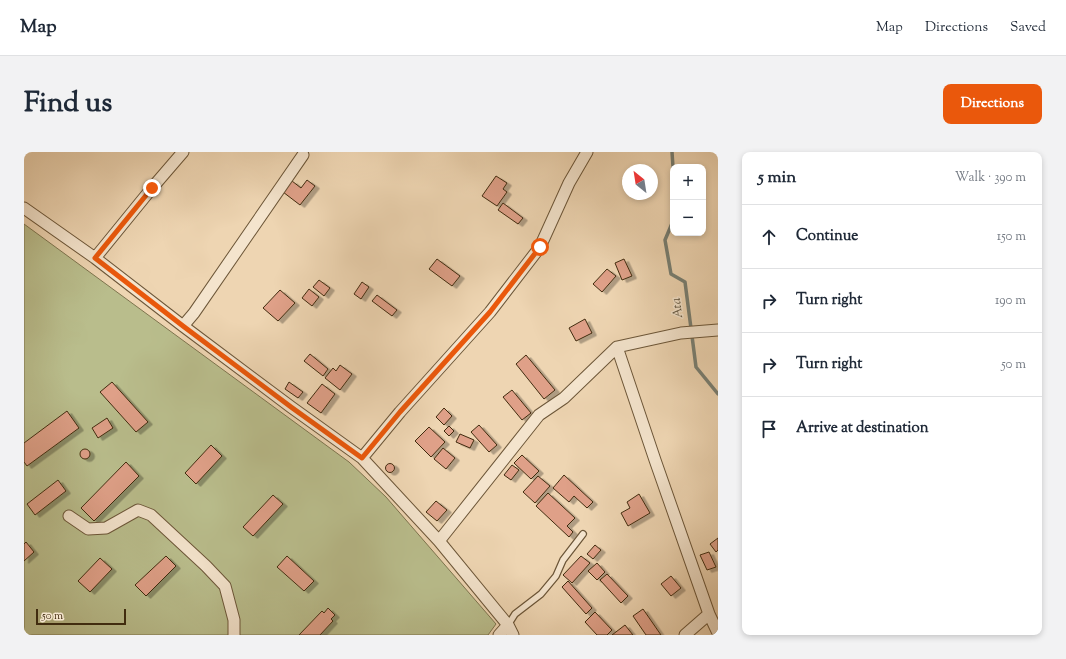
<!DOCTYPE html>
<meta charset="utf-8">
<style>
:root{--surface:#fff;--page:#f2f2f3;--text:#1f2937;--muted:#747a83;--line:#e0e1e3;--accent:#ea580c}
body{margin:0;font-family:"Sorts Mill Goudy",serif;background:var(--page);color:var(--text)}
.controls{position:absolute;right:12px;top:12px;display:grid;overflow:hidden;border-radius:8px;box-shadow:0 2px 6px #0003}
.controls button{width:36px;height:36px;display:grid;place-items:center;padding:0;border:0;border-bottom:1px solid var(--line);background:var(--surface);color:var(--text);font:20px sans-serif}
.compass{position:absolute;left:598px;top:12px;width:36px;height:36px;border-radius:50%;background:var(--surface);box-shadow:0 2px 6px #0003;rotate:330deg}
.scale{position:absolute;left:12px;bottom:10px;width:90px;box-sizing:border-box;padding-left:4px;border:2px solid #412c0f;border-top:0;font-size:11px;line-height:14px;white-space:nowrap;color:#412c0f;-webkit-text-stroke:3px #f4e4cd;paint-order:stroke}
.stop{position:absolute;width:12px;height:12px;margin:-9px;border:3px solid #ea580c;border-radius:50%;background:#fff}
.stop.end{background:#ea580c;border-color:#fff;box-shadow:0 1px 4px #0008}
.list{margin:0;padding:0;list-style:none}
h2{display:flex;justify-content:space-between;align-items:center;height:52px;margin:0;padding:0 16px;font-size:17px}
h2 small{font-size:13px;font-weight:400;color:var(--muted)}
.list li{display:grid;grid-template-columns:26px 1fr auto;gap:12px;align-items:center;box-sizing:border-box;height:64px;padding:0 16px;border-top:1px solid var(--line)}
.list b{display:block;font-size:15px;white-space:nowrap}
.list em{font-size:13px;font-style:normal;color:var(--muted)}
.icon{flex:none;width:22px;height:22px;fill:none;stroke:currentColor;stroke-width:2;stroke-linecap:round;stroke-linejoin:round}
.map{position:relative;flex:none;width:694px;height:483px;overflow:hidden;border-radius:8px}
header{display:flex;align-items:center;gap:24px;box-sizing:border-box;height:56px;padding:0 20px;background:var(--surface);border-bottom:1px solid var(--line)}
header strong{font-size:19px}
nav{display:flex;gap:22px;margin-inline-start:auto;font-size:14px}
.intro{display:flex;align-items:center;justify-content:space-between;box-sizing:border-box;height:96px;padding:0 24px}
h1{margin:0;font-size:28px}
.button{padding:10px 18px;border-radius:8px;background:var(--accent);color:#fff;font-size:14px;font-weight:700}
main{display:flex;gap:24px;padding:0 24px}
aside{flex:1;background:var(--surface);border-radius:8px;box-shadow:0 2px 6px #0003}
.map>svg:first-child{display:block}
.green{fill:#b9bd8c;stroke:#7d744e}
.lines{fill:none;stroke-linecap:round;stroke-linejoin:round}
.stream{stroke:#787f73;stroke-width:3.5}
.building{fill:#dfa088;stroke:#412c0f;filter:url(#shadow)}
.lane-casing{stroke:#6c5638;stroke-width:8}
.street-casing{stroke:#6c5638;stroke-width:13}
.lane{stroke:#f4e4cd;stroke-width:5.5}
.street{stroke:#f4e4cd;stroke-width:11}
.route{stroke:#ea580c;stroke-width:5}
.labels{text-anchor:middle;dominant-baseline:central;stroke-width:3;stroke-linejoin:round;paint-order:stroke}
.water-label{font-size:13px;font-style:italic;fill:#584e39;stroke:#f4e4cd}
</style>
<header>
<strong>Map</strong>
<nav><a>Map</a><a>Directions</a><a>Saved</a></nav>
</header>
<div class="intro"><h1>Find us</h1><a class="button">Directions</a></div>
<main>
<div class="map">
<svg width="694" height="483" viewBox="0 0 694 483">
<defs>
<filter id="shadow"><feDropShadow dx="4.5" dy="2.5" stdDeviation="0" flood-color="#0004"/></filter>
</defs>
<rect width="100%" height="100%" fill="#eed5b2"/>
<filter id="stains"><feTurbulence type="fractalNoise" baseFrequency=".005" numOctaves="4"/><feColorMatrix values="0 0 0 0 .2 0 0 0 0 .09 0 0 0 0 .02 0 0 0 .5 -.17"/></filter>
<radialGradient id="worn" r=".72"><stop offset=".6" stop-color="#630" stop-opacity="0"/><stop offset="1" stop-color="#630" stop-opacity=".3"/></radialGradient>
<path class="green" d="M0,72L325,310L362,345L472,472L464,483H0Z"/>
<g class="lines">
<path class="stream" d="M648,0L649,15
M649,69L641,88L647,122L661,130L672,215L694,242"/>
</g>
<path class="building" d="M472,24L483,31L479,37L483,40L473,54L458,44Z
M283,28L291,34L276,53L259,40L268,29L277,36Z
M479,51L499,66L494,72L474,58Z
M413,107L436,124L428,134L405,117Z
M600,107L608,124L598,128L591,111Z
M583,117L592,124L578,140L569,132Z
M295,128L306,136L300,144L289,135Z
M338,130L345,135L337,147L330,142Z
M285,137L295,145L288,154L278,146Z
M256,138L271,151L254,169L239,156Z
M353,143L373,158L368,164L348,149Z
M561,167L568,181L552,189L545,176Z
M286,202L304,217L299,224L280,209Z
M502,203L531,238L520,247L492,212Z
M316,213L328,222L316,238L301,226L309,216L312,219Z
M88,230L124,270L112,280L76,240Z
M265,230L279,240L274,246L261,237Z
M298,232L311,242L297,261L283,251Z
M488,238L507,261L498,268L479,245Z
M420,256L428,264L420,273L412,265Z
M43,259L55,276L3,314L0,310V291Z
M83,266L89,276L74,286L68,276Z
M455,273L473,293L465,300L447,280Z
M425,274L430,279L425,284L420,279Z
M405,275L421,290L407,305L391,289Z
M436,282L450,288L446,296L432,290Z
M187,293L198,304L172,332L161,321Z
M419,296L431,306L422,317L410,307Z
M56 302a5 5 0 1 1 10 0a5 5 0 1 1-10 0Z
M498,303L515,319L507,327L490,311Z
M102,310L115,324L70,369L57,356Z
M361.5 316a4.5 4.5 0 1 1 9 0a4.5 4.5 0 1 1-9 0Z
M488,313L495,318L487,328L480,323Z
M540,323L569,350L563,356L550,344L545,350L529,336Z
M514,324L526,334L511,351L499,340Z
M34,328L42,339L11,363L3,352Z
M524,341L551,366L543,374L549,380L545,385L512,354Z
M615,342L626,361L604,374L597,361L606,356L603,350Z
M249,343L259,352L229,384L219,375Z
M412,349L423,358L413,369L402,360Z
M694,386V398L692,400L686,392Z
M2,390L10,400L0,409V392Z
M571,393L577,398L569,407L563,402Z
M685,400L692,415L683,418L676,403Z
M142,404L152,414L122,444L111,433Z
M263,404L290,429L280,439L253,415Z
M557,404L566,411L548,431L539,423Z
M76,406L88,417L66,440L54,429Z
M573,411L581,420L573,428L564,419Z
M583,422L604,444L597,451L576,428Z
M647,424L657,436L647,444L637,432Z
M544,429L568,456L562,462L538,435Z
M304,456L311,463L307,467L309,469L296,483H275L298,459L300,461Z
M619,457L637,483H622L609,464Z
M571,460L588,478L583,483H573L561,470Z
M601,473L609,483H588Z"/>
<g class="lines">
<g class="lane-casing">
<path id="lane" d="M484,473L491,462L517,442L532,424L539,408L559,382"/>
</g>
<g class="street-casing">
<path id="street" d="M0,56L71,106L159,174L267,255L338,306L415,389L484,473L489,483
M71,106L128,36L159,0
M159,174L170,161L279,3
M593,195L631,308L685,462L694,481
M338,306L376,260L466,160L516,95L545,31L563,0
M45,364L64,377L82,376L114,358L127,363L182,414L201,434L210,468V483
M415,389L515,263L540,246L593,195L657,181L694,178
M475,483L484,473
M661,483L685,462"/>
</g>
<use href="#lane" class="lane"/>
<use href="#street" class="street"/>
</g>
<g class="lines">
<path class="route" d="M128,36L71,106L159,174L267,255L338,306L376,260L466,160L516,95"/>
</g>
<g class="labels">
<g class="water-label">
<text transform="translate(654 156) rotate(-97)">Ata</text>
</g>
</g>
<rect width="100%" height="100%" filter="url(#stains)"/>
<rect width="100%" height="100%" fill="url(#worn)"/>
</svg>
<div class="controls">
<button>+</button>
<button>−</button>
</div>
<svg class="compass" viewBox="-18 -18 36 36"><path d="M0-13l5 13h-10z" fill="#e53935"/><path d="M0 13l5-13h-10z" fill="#747a83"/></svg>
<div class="scale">50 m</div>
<div class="stop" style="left:516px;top:95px"></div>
<div class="stop end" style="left:128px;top:36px"></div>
</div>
<aside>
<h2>5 min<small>Walk · 390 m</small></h2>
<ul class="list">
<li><svg class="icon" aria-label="ahead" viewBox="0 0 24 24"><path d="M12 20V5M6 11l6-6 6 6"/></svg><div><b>Continue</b></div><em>150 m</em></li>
<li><svg class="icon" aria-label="right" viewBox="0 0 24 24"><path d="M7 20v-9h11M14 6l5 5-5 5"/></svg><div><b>Turn right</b></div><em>190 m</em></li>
<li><svg class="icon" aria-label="right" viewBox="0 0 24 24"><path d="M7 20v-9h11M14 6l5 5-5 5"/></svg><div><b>Turn right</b></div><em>50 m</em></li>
<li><svg class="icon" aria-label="arrive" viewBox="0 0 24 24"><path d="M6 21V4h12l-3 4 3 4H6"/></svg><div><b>Arrive at destination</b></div></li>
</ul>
</aside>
</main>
